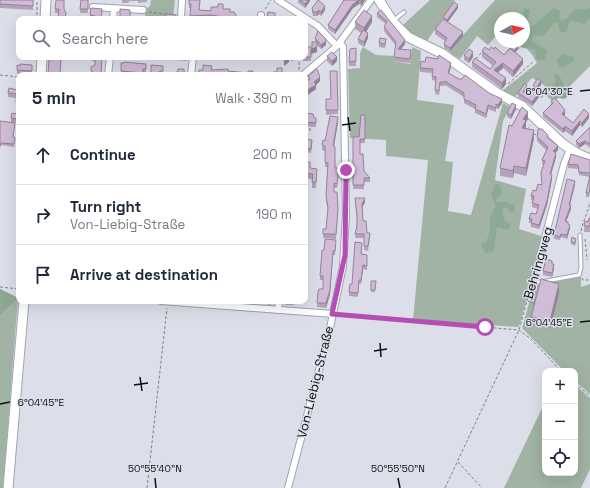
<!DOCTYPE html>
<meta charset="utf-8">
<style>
:root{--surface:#fff;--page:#f6f6f7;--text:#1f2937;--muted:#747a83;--line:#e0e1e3}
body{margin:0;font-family:"Space Grotesk",sans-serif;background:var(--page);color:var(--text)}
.controls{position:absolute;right:12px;bottom:12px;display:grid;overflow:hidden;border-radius:8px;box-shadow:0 4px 16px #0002}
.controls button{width:36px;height:36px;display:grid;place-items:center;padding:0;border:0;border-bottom:1px solid var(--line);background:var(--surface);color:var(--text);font:20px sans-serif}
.compass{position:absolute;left:494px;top:12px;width:36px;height:36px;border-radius:50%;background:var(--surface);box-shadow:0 4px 16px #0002;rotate:82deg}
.stop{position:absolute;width:12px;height:12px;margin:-9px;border:3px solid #b54eb2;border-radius:50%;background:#fff}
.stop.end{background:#b54eb2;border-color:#fff;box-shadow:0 1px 4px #0008}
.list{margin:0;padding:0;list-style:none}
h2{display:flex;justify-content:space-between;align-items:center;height:52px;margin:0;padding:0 16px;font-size:17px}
h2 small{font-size:13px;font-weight:400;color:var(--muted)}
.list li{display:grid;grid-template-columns:26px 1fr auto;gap:12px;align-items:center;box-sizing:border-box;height:60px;padding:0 16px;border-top:1px solid var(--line)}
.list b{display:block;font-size:15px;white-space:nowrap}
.list p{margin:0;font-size:13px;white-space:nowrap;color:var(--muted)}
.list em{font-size:13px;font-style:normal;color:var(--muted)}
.icon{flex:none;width:22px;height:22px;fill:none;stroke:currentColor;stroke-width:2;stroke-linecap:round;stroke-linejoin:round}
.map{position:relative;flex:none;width:590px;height:488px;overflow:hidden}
.search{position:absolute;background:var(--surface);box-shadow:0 4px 16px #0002;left:16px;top:16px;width:292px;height:44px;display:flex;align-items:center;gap:10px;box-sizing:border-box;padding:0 14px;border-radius:8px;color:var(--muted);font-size:15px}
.panel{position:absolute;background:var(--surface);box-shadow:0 4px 16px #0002;left:16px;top:72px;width:292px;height:232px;border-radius:8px}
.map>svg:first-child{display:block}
.green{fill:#a0b3a4}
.forest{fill:#8da893}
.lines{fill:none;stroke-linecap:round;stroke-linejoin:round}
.lane-casing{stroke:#a1a4ae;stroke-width:5}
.street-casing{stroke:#a1a4ae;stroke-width:8}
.secondary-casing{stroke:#a1a4ae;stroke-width:11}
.path{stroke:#7e8087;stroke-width:1;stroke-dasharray:3 2;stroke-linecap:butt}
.lane{stroke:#fff;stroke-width:3}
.street{stroke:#fff;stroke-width:6}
.secondary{stroke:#fff;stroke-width:9}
.wall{fill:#b4a2b9}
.shaded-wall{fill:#928496}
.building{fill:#d1bcd7;stroke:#928496}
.route{stroke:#b54eb2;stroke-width:5}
.ticks{fill:none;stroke:#0f1013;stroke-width:1.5}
.labels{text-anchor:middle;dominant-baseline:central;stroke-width:3;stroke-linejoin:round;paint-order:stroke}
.street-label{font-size:13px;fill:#0f1013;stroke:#dcdfe9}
.ticks-label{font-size:10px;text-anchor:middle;fill:#0f1013;stroke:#dcdfe9;stroke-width:3;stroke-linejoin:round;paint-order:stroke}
</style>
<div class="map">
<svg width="590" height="488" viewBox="0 0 590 488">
<rect width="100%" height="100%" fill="#dcdfe9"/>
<path class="green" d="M151,0H175L173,19H146L144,11L150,6Z
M430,0H455L427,41L410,33L403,25Z
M495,0H590V66L554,102L544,94L545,86L532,78L515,97L502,91L537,63L531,53L520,42H524V18H500V31L488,45L477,36L460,59L450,53L464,34Z
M363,47L376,55L394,56V61L410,64L412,47L421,51L417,100L454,105L445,161L453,162L448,211L471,215L503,103L510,107L503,121L495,180L526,189L519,229L544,237L520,324L518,327L413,320L428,160L386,156V140L350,138L348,69L360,68V53Z
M581,276V287L590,284V394L575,381V371H564L522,328L534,285Z
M0,289L18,298L3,488H0Z
M575,385L590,398V469L581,488H504L545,402V473H575Z"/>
<path class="forest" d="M590,7V18L584,24L570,20L567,31L563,33L560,31L558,23H554L543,36L533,35L532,42L547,50L545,60H537L535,49L523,48L518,46L517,42H524V18H520L525,8L530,10L527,24L533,26L554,8L560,11L559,17L562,21L566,19L575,9H588Z
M563,54L574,57L575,60L564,67L559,66L557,60Z
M553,74L559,75L567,92V97L564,99L555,97L549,90L556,82Z
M499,184L502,192L499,197L496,199L497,203L506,201L507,203L515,205L514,212H511L507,207L502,209L505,221L510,225V228L508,230L497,227L494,249L492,252L485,253L481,244L486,242L490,232V217L496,206L491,195L495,185Z
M0,289L18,298L0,315Z"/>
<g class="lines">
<g class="lane-casing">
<path id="lane" d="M393,21L404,12
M533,282H541L579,275L581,268L580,235"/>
</g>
<g class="street-casing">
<path id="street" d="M278,0L318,26L337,46
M93,7L143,10
M113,19L114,8
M181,19L182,0
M261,19V15
M108,75L110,57
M191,75L193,57
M303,75L337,46L371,0
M540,257L564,164L570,149
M161,301L333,314
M278,310L279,301
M288,488L330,328L343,266L346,215L343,47L340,42"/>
</g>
<g class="secondary-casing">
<path id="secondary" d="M379,0L393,22L408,37L441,53L497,93L522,106L563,144L578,154L590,159
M45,19L46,0
M41,75L42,57
M8,488L24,301"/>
</g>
<path class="path" d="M265,9L271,0
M149,12L173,15
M37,15V1
M476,59L481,53
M299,70V57
M0,75L19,77
M508,84L534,61
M540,89L545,93L541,98
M305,130L306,127
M527,130L530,125
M310,131V127
M533,134L537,135
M581,231C583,220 588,213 590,202
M585,239L587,260
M534,278L539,262
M582,278L583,280H590
M0,287L19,289
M18,297L19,286
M528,301L534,304
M339,315L519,330L531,339L561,371
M575,383L590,396
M458,462L482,488
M147,488L167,308
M445,488L519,330L531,287"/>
<use href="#lane" class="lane"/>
<use href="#street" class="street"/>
<use href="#secondary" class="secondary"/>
</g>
<path class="wall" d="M0,0H33V10L0,8Z
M64,0L58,13H55V9Z
M81,0H106H88V13H80Z
M122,0H147V2L138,3V1H130L128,3H122Z
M189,0L199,10L211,11L223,9L230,12L238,19H190L191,8H189Z
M298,0H310V1L305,8L298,3Z
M344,0H365L361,6L359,4L353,8L335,34L328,29V25Z
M91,8L101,19H90Z
M312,8L325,10L321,16L319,14L317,16H313L312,12Z
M458,8L448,22L463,36L450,52L444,48V44L445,41L435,34V29L443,20V17Z
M381,10L405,44L401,49L411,54L410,63L394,61L396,46L384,31V27L386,24L377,17V13Z
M355,22H372L366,32L368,38L364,47L358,43V39L361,33L355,29Z
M315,38L326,45L321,49L317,45V52L311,54V61H303V57H305V47H312L315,42Z
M379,43H386L385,48L379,47Z
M356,48V66H349V62Z
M509,48H519L515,52L523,64L513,77L503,68L497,73L506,84L502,89L472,67V62L490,69L493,66L482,57V51L489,50L504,55L509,49Z
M464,55L473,57L469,63L464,60Z
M327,56L337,61L332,66L327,61Z
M21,57H30L29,59L21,58Z
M92,57H102L101,75H92L91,74V67L95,65V61H92Z
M173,57H187V61L176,60V58Z
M266,57H274L273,60L267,59Z
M55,59L61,62L60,75H48L49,60Z
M121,63L146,64V73H143V75H121Z
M17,65H32V75L17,74Z
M151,65L163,66V75H151Z
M451,67L449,73L502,103L498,109L496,108V112L488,109L486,118L475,113V109L464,103V97L445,85L444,86H440L439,95L435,94L436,81L432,80V73L420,72V68Z
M337,71L338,114L326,115V99H330Z
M308,76L320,81L316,85V89L306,96L305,95V83L308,80Z
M19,84V120L18,123L11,122V118L16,114L17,106H16V98L8,97V93L18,90Z
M533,85H541L538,90L540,96L532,106L518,97V93L527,89L525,93L530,96L534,90H533Z
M551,101L565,115L564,116L573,123L589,118L582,127L580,125L572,136L565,131L563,133L543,117V113L551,104Z
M516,109L511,119L507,117V113Z
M305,113L314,118L316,122V127L305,126Z
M365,115V143H360V154L364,171L370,178V182H364V189H353V137H359Z
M528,119L526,122L525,129L534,138L526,176L514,173L513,178L500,176V168L512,126Z
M0,121L13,137L15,138L14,147L1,145V147H0Z
M338,122L334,147L335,168L338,181L337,188H334V192L338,213L336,239L323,238V229H326L328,211L326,200L328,167H325V151L322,150V145Z
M590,127V148L585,144L579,148L576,145V141Z
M537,137L548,138L558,150L555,153L556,157L551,175L552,179L547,205L539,229L531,227V223H529V219L536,214L538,209L532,207L533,200H531V196L542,185L544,165L542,164V160L546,150L537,141Z
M305,139L312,144L311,153L305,152Z
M590,160V192L589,197H586V193L590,177L579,175L578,169L568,168V164Z
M305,162L310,168L317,175L316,188H312V179H305Z
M575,185L570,205L571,209L566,221L570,228L567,239L561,237L560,240L554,239V235Z
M355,198L365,202L362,208L363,221L367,233L370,238L368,251L364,250V238H355L357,221Z
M590,218V232H584L585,221L588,222Z
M576,241L575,246L571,244V242Z
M336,244L335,255H333L330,294L326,308L317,307V303L323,289V280H320V276Z
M362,247L361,254L367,259V270L363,269L361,284H359L358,297L349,296V292L352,284Z
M552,264L554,268L552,277L543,275V271Z
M371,281H376L375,292H371Z
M559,293L550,330L531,326V317Z
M266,301H271V305L266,304Z
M285,301H295L294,305H285Z"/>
<path class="shaded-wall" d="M308,0H310V1L305,8V4Z
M359,0V4L353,8L335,34V30L353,4Z
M362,0H365L361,6V2Z
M458,5V8L447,23V20Z
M325,6V10L321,16V12Z
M319,10V14L317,16V12Z
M372,16V22L364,35V28Z
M463,32V36L450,52V48Z
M368,33V38L364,47V42Z
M405,40V44L398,53V49Z
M326,41V45L321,49V45Z
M519,45V48L513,55V51Z
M317,47V52L311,54V49Z
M473,52V57L469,63V59Z
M291,57H301L291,61Z
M337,57V61L332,66V61Z
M289,58V62L284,66V61Z
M523,59V64L513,77V71Z
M451,63V67L448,77V73Z
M503,63V68L494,76V70Z
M320,77V81L316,85V89L306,96V91L314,82Z
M506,78V84L502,89V83Z
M541,81V85L536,92V88Z
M527,85V89L523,96V92Z
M540,92V96L532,106V102Z
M502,99V103L498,109V105Z
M488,105V109L486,118V114Z
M516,105V109L511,119V115Z
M565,110V115L562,118V114Z
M528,112V119L526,122V127L522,135L523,119Z
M589,114V118L582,127V123Z
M338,117V122L333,151V146Z
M580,121V125L572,136V131Z
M565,126V131L563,133V129Z
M534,130V138L526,176V168Z
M585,141V144L579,148V144Z
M558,146V150L553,155V151Z
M556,153V157L550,178V174Z
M514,166V173L513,178V171Z
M552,175V179L547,205L539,229V225Z
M575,181V185L569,208V205Z
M365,198V202L362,208V204Z
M571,205V209L565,224V221Z
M570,225V228L567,239V235Z
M333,251L330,294L326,308V303Z
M554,264V268L552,277V273Z
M363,265V269L361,284V280Z
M559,284V293L550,330V321Z"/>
<path class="building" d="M0,0H33V6L0,4Z
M56,0H64V9L66,13L65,19H58L59,9H55Z
M81,0H88V9H80Z
M189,0H200L199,10L211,11V7H218V4H223V9H230V12H234L238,19L210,15L190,16L191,4H189Z
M300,0H308L305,4Z
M318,0L325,6L321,12L319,10L317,12H313L312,8Z
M344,0H362L361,2L359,0L353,4L335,30L328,25Z
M454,2L458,5L447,20L443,17Z
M91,8L102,9L101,19H95V16L90,15Z
M120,9L130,10V19H120Z
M364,10L372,16L364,28L355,22Z
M381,10L405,40L398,49L411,50L410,59L394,57L396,42L384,27L387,21L377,13Z
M268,12L275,13V18H279V19H267Z
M166,14L176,15V19H165Z
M443,19L463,32L450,48L444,44L447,38L435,29Z
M363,30L368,33L364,42L358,39Z
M318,31L325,38L326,41L321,45L315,38Z
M380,38L386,39L385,44L379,43Z
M312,42H317V47L311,49V57H305V47H312Z
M514,42H515L519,45L514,51L509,48Z
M485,47L489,50L491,47L494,49L495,47L504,55L510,48L523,59L513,71L503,63L494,70L506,78L502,83L472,62L475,58L490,69L496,62L482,51Z
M356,48V61L349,62L350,49Z
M469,49L473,52L469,59L464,55Z
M332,52L337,57L332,61L327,56Z
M439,55L451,63L448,73L459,79H462L465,75L489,93L502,99L498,105L496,104V108L488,105L486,114L475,109L476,105L464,99V93L445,81L444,82H440L439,91L435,90L436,77L432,76L433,69L420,68L421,61L425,62L426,57L438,59Z
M55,57L61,58L60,73H48L49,60L55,59Z
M92,57H102L101,74H94L91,70V67L95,65V57Z
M285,57H289V58L284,61Z
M124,62L146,64V69H143V73L121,71V63H124Z
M20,64L32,65V71L17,70V65L20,66Z
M151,65L163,66V71H160L159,73H151Z
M203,65L212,66L211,70L228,69V71L248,73V71H253L252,75H199V70H203Z
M277,68H282V75H273V72H277Z
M178,69H184V75H175L176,72H178Z
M317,69L320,77L314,82L316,85L306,91L305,90V83L310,79L308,76Z
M330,71H337L338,110H326V99H331Z
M538,78L541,81L536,88L533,85Z
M525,83L527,85L523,92L530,96L535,88L540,92L532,102L518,93Z
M19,84V116L18,119L11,118L12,113L16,114L18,102H16L17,94L8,93L9,88L18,90Z
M555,98L565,110L562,114L573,123L584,109L589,114L582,123L580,121L572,131L565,126L563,129L543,113L553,103L551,101Z
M512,103L516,105L511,115L507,113Z
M522,107L528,112L523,119L526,120L522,128L534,130L526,168L514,166L513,171L500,168L509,125L512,126Z
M305,113L313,114L314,118H316V123L305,122Z
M361,115H365V139H360V154H363L364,171L370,178H364V185H353V137H359Z
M330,116L338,117L333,146L335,147V168H338V176L337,184L334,183V192H337L338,209L336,234H323V229H326L328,208L326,195L328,163L325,162V146L322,145L323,140L325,141Z
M0,121L15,123L13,137L15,138L14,144L1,143V145H0Z
M590,127V144L585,141L579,144L576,141Z
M538,129H542L548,135L547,137L558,146L553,151L556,153L550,174L552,175L547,201L539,225L531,223L532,219H529L531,213L536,214L539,205L532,203L534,196H531L533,190L536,191L538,184L542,185L541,172L545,161L542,160L548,147L537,137Z
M305,139L312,140L311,149L305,148Z
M571,154L590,160V173L579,172L578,165L568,164Z
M305,162H310V168L317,169L316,182H312L313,174L305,173Z
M590,175V188L589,193H586Z
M567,179L575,181L569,205H571L565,221L568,222V224L570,225L567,235L561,234L560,237L554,235Z
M355,198H365L362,204L363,221H366L367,233H370L368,246H364V234H355L357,226V216Z
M589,218H590V226H584L585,221L588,222Z
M572,237L576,239L575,243L571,242Z
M325,239L336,240L335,251H333L330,290L326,303H317L318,292L319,289H323V276H320L322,250H324Z
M355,242L362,243L361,254L367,255V266L363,265L361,280H359L358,293L349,292L350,284H352Z
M546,259L552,261V264H554L552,273L543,271Z
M541,279L559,284L550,321L531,317Z
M371,281H376L375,290H371Z"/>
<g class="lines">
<path class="route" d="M346,170L345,255L332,314L485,327"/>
</g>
<path class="ticks" d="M580,91L590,90M348,117L350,131M342,125L356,123M580,322L590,321M380,343L381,357M374,351L387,349M140,377L142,391M134,385L148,383M0,404L10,402M155,478L156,488M398,478L400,488"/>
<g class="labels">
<g class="street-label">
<text transform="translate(538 263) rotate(-74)">Behringweg</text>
<text transform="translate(315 382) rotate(-76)">Von-Liebig-Straße</text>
</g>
</g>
<g class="ticks-label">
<text x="549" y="95">6°04'30"E</text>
<text x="549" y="326">6°04'45"E</text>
<text x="41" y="406">6°04'45"E</text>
<text x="155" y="472">50°55'40"N</text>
<text x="398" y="472">50°55'50"N</text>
</g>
</svg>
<div class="controls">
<button>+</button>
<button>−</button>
<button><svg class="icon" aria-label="locate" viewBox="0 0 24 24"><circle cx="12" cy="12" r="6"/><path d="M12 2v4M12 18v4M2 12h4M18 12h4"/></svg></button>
</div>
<svg class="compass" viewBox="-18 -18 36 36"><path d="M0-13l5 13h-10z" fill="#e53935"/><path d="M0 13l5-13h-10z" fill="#747a83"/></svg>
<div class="stop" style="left:485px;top:327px"></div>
<div class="stop end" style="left:346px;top:170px"></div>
<div class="search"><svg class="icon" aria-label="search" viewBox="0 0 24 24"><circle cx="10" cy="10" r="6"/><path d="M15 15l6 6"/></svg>Search here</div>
<section class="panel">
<h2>5 min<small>Walk · 390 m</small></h2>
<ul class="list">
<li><svg class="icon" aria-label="ahead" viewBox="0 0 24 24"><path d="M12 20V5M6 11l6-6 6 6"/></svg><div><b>Continue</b></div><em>200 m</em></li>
<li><svg class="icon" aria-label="right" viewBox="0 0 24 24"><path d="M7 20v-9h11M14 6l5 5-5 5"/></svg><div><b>Turn right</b><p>Von-Liebig-Straße</p></div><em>190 m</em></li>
<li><svg class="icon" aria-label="arrive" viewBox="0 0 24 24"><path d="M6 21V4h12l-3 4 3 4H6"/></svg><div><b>Arrive at destination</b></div></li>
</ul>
</section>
</div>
